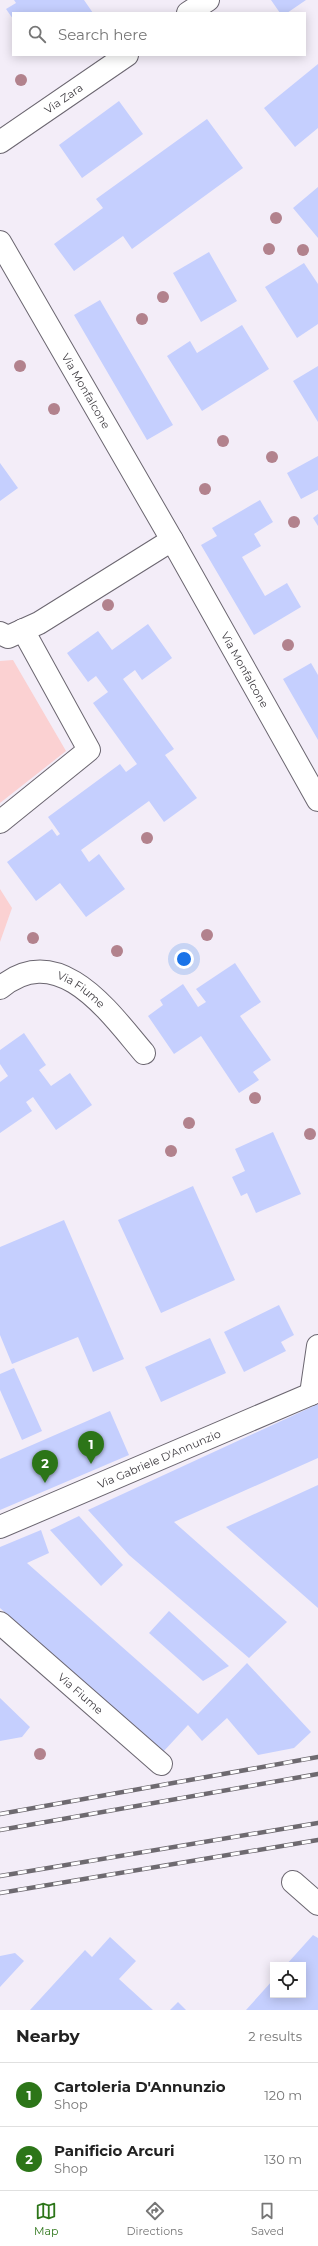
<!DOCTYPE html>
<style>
:root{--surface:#fff;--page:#f6f6f6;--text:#222;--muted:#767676;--line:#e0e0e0;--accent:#2c7518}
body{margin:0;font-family:Montserrat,sans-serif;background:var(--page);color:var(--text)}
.controls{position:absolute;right:12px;bottom:12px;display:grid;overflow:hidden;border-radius:0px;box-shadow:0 2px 10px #0003}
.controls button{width:36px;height:36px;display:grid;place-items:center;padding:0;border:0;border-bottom:1px solid var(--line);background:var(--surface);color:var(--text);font:20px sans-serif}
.you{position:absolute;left:184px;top:959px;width:14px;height:14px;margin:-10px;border:3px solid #fff;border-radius:50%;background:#1a73e8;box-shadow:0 0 0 6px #1a73e833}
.badge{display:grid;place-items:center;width:26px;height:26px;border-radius:50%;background:var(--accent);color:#fff;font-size:13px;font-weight:700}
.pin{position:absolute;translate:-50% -33px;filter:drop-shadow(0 1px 2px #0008)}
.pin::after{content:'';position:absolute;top:21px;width:14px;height:12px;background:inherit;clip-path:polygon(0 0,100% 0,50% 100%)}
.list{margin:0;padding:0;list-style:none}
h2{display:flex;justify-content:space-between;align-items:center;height:52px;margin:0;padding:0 16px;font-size:17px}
h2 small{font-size:13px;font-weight:400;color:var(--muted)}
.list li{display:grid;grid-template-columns:26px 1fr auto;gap:12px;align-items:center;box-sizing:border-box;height:64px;padding:0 16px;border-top:1px solid var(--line)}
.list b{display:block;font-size:15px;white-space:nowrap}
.list p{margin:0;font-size:13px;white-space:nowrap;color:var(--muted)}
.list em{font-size:13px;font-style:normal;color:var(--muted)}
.icon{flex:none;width:22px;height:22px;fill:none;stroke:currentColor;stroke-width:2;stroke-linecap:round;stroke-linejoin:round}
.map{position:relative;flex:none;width:318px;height:2010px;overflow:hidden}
.search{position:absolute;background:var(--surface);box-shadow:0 2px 10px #0003;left:12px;right:12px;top:12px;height:44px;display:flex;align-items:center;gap:10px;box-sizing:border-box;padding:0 14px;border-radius:0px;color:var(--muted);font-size:15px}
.sheet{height:180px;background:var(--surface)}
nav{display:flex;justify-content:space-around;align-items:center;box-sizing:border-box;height:56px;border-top:1px solid var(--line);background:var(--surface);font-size:11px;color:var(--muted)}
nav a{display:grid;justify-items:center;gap:2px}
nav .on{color:var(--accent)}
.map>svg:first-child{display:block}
.green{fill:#fbd1d2}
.building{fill:#c5cffe}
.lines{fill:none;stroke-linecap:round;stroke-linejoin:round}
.minor-casing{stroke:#6b6670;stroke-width:24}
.minor{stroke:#fff;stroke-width:22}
.rail-casing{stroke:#6e6a70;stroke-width:4.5}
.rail{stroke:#fefdff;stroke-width:3;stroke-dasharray:9;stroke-linecap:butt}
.tree{fill:#b2828d}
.labels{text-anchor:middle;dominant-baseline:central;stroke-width:4;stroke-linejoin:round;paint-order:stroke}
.street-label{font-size:11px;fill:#3e3b40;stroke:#fefdff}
</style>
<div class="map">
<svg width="318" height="2010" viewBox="0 0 318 2010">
<rect width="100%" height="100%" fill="#f3edf8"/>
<path class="green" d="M13,660L66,751L0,803V661Z
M0,889L12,908L0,942Z"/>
<path class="building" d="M14,0H84L93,13H13V19L6,9L16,3Z
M271,0H306L287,13H280Z
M318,64V128L295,147L264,108Z
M119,101L143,134L82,178L59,145Z
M207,119L243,168L132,249L123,236L74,271L54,244L103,208L96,199Z
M318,187V238L293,208Z
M209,252L237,301L201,322L173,273Z
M304,263L318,284V324L297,338L265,287Z
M100,300L173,425L147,440L74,315Z
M242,325L269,369L202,411L167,356L190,341L197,353Z
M318,366V422L293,381Z
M318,456V490L301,499L287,473Z
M0,463L18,488L0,501Z
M260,500L273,522L254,534L261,546L242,557L265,596L287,583L301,607L254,635L201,545L217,536L212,528Z
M318,514V526L313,518Z
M148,624L172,658L142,680L135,670L123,679L174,749L165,755L197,798L164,822L149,801L81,850L89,862L99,854L125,889L86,917L60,883L36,901L7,862L52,829L57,836L60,834L48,817L120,764L126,772L137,764L93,703L108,692L96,676L88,682L67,653L98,631L112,650Z
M311,663L318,675V740L283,679Z
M235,963L261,1002L240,1016L271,1060L253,1072L259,1080L239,1093L201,1036L174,1054L148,1016L163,1005L160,1000L183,984L198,1007L206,1002L196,989Z
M24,1033L46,1065L39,1070L51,1086L70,1073L92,1105L56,1130L33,1097L26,1102L32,1111L0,1133V1082L8,1076L0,1064V1050Z
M273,1132L301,1194L256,1213L247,1193L241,1196L232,1177L245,1171L235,1149Z
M193,1186L235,1280L161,1313L118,1220Z
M64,1220L124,1359L93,1372L78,1337L12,1364L0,1335V1247Z
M279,1305L294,1335L281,1342L286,1351L244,1372L224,1332Z
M210,1338L226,1373L161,1402L145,1367Z
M14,1368L42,1431L22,1440L0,1390V1374Z
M318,1404V1458L174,1522L287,1622L249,1658L129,1555L88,1510Z
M110,1411L129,1455L0,1510V1459Z
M318,1485V1608L226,1527Z
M79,1516L123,1565L101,1586L50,1530Z
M41,1530L49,1553L27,1563L198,1714L247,1663L311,1732L294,1748L258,1755L227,1718L202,1741L188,1725L163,1752L0,1608V1547Z
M169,1611L229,1666L203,1681L149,1633Z
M0,1698L30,1727L22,1737L0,1741Z
M313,1935L318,1938V2010H246L273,1980V1995H303V1965H286Z
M110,1937L136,1961L119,1979L153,2010H30L85,1950L92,1957Z
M15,1953L24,1961L0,1987V1956Z
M178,2002L186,2010H170Z"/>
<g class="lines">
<g class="minor-casing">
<g id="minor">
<path d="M188,13L208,0"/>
<path id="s1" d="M0,142L127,55"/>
<path id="s2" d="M0,242L172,540L318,800"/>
<path d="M0,633L8,637L39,623L172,540"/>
<path d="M0,822L89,750L23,630"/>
<path id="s3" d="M0,988C59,939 109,1012 144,1053"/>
<path d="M311,1394L318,1346"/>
<path id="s4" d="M0,1527L318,1391"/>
<path id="s5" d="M0,1623L161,1764"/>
<path d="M293,1882L318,1904"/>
</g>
</g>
<use href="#minor" class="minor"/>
<g class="rail-casing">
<path id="rail" d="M0,1814L318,1757
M0,1830L318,1774
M0,1876L318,1823
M0,1893L318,1840"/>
</g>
<use href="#rail" class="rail"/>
</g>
<g class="tree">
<circle cx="21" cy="80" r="6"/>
<circle cx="276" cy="218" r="6"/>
<circle cx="269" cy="249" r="6"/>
<circle cx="303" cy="250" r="6"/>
<circle cx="163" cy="297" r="6"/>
<circle cx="142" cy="319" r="6"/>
<circle cx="20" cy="366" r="6"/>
<circle cx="54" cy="409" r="6"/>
<circle cx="223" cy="441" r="6"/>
<circle cx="272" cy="457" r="6"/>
<circle cx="205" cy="489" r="6"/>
<circle cx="294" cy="522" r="6"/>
<circle cx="108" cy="605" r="6"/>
<circle cx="288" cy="645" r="6"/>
<circle cx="147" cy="838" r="6"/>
<circle cx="207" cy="935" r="6"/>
<circle cx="33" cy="938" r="6"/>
<circle cx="117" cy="951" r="6"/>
<circle cx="255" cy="1098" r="6"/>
<circle cx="189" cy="1123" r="6"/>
<circle cx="310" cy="1134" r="6"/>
<circle cx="171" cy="1151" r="6"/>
<circle cx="40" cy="1754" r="6"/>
</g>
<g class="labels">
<g class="street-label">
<text stroke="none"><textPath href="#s1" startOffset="77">Via Zara</textPath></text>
<text stroke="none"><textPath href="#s2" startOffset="172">Via Monfalcone</textPath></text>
<text stroke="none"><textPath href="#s2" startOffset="493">Via Monfalcone</textPath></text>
<text stroke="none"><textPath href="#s3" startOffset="90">Via Fiume</textPath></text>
<text stroke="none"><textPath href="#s4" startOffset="173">Via Gabriele D'Annunzio</textPath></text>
<text stroke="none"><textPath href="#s5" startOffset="107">Via Fiume</textPath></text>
</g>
</g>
</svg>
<div class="controls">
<button><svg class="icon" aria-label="locate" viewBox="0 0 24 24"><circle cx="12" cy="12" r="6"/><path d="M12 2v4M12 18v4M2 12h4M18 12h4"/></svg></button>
</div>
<div class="you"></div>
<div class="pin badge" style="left:91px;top:1464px">1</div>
<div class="pin badge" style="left:45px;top:1483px">2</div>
<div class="search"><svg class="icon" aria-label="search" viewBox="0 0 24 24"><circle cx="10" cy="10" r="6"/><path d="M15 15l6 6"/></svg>Search here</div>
</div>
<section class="sheet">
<h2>Nearby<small>2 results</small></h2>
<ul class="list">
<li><span class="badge">1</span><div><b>Cartoleria D'Annunzio</b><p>Shop</p></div><em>120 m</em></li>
<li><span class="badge">2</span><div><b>Panificio Arcuri</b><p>Shop</p></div><em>130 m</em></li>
</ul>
</section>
<nav>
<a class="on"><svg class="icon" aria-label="map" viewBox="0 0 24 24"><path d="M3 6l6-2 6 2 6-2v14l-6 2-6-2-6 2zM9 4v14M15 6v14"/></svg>Map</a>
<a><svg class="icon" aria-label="directions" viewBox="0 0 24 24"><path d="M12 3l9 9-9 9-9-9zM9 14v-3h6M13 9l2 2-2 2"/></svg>Directions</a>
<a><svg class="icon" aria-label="saved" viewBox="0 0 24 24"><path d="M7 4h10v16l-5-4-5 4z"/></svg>Saved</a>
</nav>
